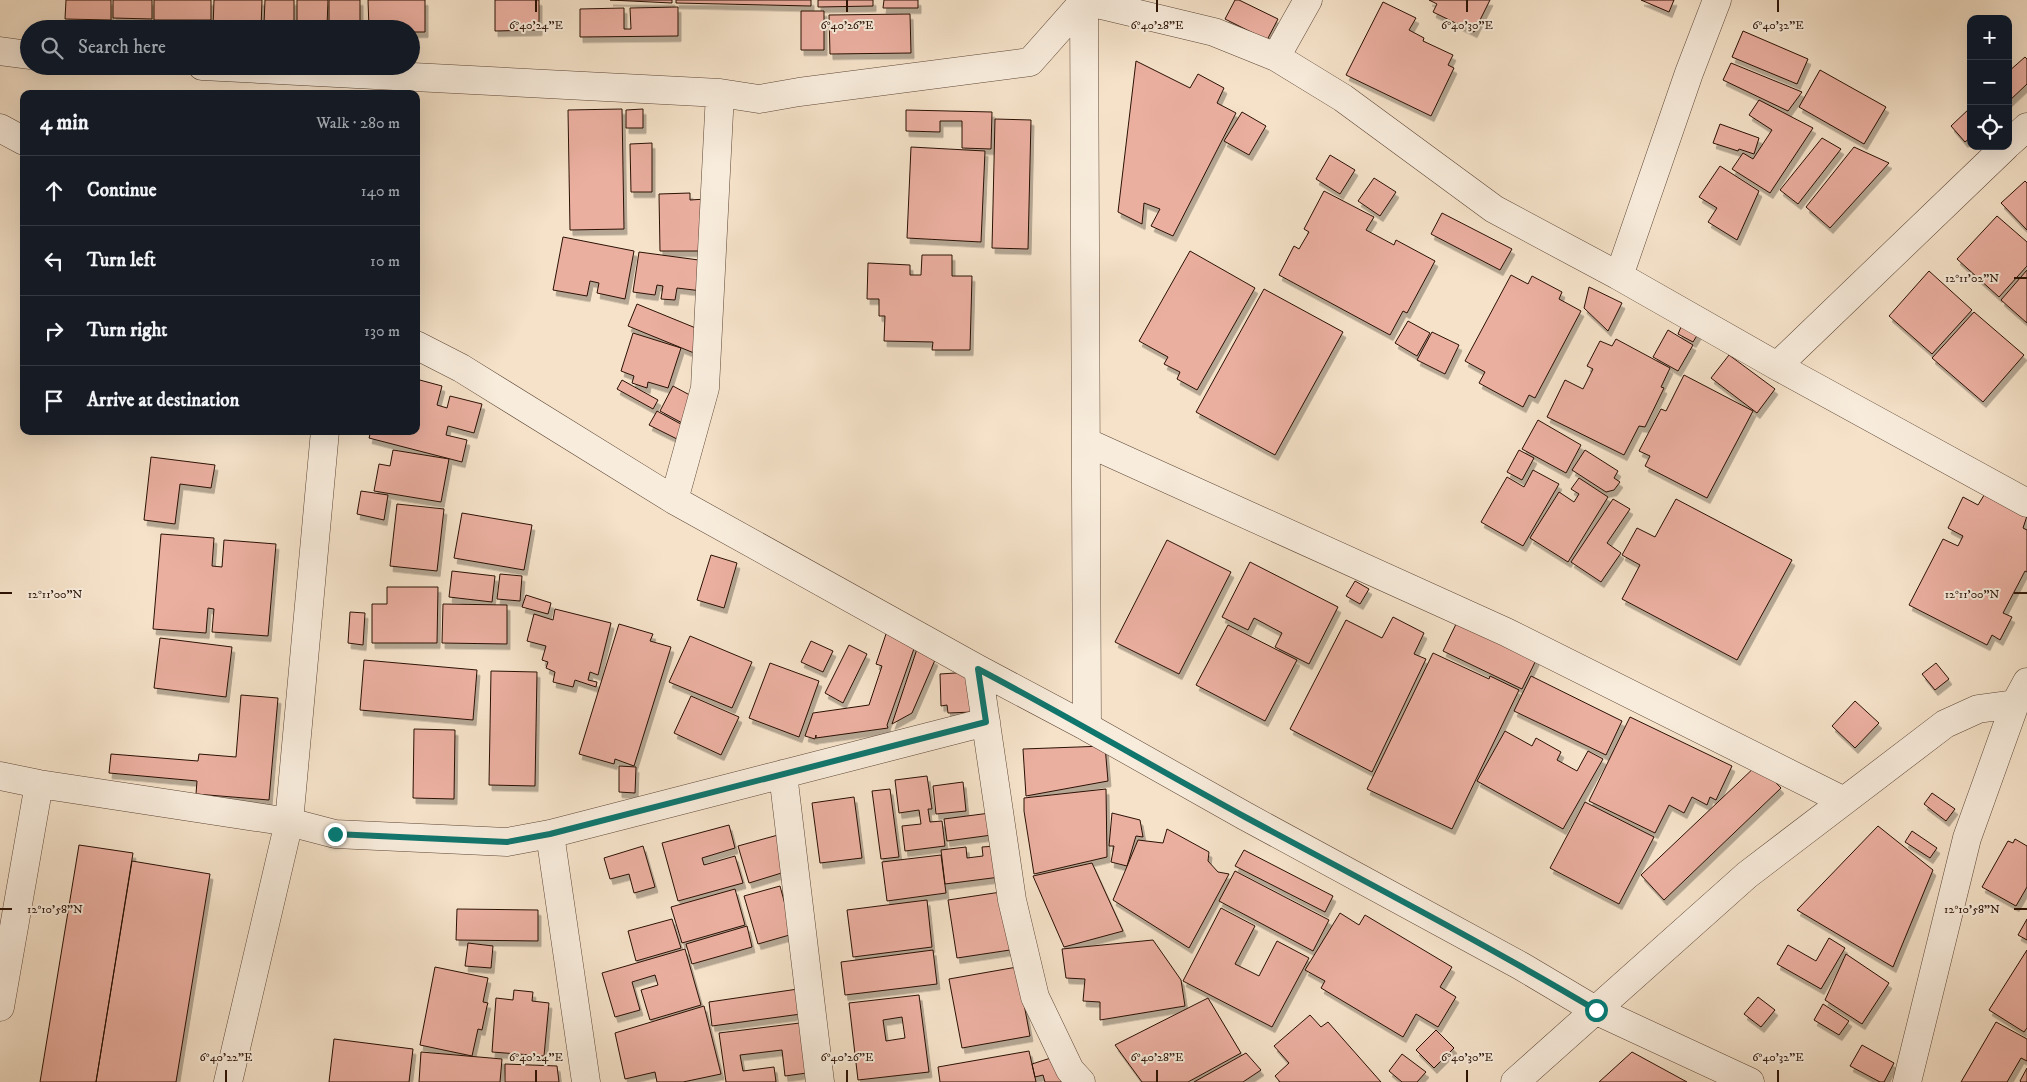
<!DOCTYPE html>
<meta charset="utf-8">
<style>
:root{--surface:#171b24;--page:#20242c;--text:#f1f3f6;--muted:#9ea1a6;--line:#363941}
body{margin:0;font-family:"IM FELL DW Pica",serif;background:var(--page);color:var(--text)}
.controls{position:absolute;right:15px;top:15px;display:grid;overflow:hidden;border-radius:10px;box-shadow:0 5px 20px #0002}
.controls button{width:45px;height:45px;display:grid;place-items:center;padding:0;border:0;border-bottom:1px solid var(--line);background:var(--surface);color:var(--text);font:25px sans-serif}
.stop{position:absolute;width:15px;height:15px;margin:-11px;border:4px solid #0f766e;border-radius:50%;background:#fff}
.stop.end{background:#0f766e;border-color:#fff;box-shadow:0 1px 5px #0008}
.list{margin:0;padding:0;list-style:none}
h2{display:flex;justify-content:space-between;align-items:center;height:65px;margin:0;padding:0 20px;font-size:21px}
h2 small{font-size:16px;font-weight:400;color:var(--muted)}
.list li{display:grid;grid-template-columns:32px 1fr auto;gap:15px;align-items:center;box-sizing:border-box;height:70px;padding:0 20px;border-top:1px solid var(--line)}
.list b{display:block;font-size:19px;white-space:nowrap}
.list em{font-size:16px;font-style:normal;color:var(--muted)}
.icon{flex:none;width:28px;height:28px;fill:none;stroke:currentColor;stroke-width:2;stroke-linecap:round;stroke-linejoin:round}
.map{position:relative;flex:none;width:2027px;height:1082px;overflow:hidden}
.search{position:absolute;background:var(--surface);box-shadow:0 5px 20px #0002;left:20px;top:20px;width:400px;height:55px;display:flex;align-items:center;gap:12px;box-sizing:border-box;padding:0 18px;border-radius:28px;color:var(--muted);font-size:19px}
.panel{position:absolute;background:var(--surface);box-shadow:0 5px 20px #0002;left:20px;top:90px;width:400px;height:345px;border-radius:10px}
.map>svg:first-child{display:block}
.building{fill:#ebafa0;stroke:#2a1104;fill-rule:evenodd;filter:url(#shadow)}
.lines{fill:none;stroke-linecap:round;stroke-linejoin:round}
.street-casing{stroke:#5d4535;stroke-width:29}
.street{stroke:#f8ecdc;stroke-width:28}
.route{stroke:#0f766e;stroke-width:6}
.ticks{fill:none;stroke:#2a1104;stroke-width:2}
.ticks-label{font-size:12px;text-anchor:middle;fill:#2a1104;stroke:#f8ecdc;stroke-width:4;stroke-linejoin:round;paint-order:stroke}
</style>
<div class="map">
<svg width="2027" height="1082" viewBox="0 0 2027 1082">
<defs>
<filter id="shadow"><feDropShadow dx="3" dy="5.5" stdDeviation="0" flood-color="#0004"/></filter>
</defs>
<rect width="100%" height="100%" fill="#f5e2c9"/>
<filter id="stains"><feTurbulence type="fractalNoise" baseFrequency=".004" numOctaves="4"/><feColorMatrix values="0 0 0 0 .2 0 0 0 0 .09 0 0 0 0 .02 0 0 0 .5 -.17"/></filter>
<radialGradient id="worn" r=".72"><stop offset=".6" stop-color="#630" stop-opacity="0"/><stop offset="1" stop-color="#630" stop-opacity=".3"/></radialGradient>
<path class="building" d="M66,0H111V20L65,19Z
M113,0H152V19L113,18Z
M154,0H211V20H154Z
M214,0H262L261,29L213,28Z
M265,0H294V25L264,24Z
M297,0H328L327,26H297Z
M329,0H360V28H329Z
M368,0H425V32H411V29H369Z
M495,0H539V30L495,31Z
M610,0H672V3Z
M676,0H811V6L676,3Z
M818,0H873V6L818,7Z
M884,0H918V8H883Z
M1235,0H1239L1278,19L1267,40L1225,19Z
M1429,0H1490L1474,32L1433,12L1437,4Z
M1641,0H1674L1669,12Z
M1383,2L1416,18L1409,30L1424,38L1423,41L1453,55L1448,65L1454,68L1431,116L1346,75Z
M678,7V36L580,37V9L624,8V29H631L630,8Z
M801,11H824V50H801Z
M910,14L911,53L830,54L829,15Z
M1743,31L1808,59L1797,84L1732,57Z
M2025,57L2027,59V84L2008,102V72Z
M1136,61L1190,88L1198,74L1224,88L1217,103L1236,113L1173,236L1151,226L1160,209L1144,203L1142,224L1118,212Z
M1731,63L1802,92L1788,111L1723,80Z
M1820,70L1886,107L1864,144L1799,107Z
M1759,100L1813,128L1770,193L1732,169L1743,153L1753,159L1772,130L1749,115Z
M1971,107V137L1965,142L1951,126Z
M622,109L624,229L570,230L568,110Z
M643,109V128H626V110Z
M906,110L992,112L991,149L962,148V121H940V132L906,131Z
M1242,112L1266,126L1249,155L1224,141Z
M995,119L1031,120L1028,249L992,248Z
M1720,124L1759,138L1754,154L1739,149L1738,151L1713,143Z
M1822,138L1841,149L1798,204L1780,190Z
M652,143V192H631L630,144Z
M911,147L985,151L981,242L907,238Z
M1854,147L1889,163L1830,228L1806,207Z
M1330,155L1355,170L1340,194L1316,179Z
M1720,166L1759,191L1737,240L1708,222L1717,208L1699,197Z
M1374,178L1396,192L1380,216L1358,201Z
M2025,181L2027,183V230L2001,203Z
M1324,191L1374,217L1366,230L1394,245L1396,240L1435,261L1407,313L1403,311L1390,335L1279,275L1294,246L1299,249L1309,232L1304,229Z
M690,193V200L706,199V251H660L659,194Z
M1442,213L1512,249L1500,270L1431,234Z
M1997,216L2027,242V266L1999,297L1957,259Z
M563,237L634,251L625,299L597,293L599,283L590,281L587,296L553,290Z
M1190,251L1255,288L1197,390L1177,379L1180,372L1164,364L1168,357L1139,341Z
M639,252L706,261L702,291L677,288L675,300L661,299L663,286L657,285L655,295L633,292Z
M922,255H952V276H972L970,350H932L933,342L884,341L885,316H879V299H867L868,263L910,265V275H921Z
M2027,270V323L2001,300Z
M1929,271L1972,310L1932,354L1889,316Z
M1511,275L1528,284L1532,276L1562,292L1559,299L1581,311L1535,398L1529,395L1523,407L1479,383L1485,372L1465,361Z
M1589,287L1622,303L1608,331L1584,308Z
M1264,289L1343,332L1275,455L1196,412Z
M637,304L703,331L694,353L628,326Z
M1974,312L2024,355L1983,402L1932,358Z
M1684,320L1701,329L1693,342L1678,334Z
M1408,321L1430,333L1417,356L1395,343Z
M1668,330L1693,345L1678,371L1653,357Z
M1432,332L1459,345L1445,374L1417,360Z
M633,333L681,348L668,388L648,382L647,388L632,383L634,376L621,371Z
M1616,339L1670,368L1661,387L1664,388L1645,427L1639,426L1624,455L1547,417L1565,380L1583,389L1593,369L1587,366L1600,341L1612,346Z
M1729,355L1775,389L1757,413L1711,378Z
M1684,375L1753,411L1707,498L1645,466L1650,456L1639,451L1661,409L1666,411Z
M416,379L442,386L437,405L447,408L450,396L482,404L474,433L448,426L446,435L467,440L462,462L369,438L371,431H416Z
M622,380L658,400L653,409L617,389Z
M673,386L699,400L686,425L660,411Z
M657,411L688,428L681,441L649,425Z
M1538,420L1581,445L1566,473L1522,449Z
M393,450L449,459L441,502L374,491L379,464L390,466Z
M1519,450L1534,458L1522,480L1507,472Z
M1585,450L1618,471L1614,478L1620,482L1614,490L1606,492L1572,470Z
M151,457L215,465L211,488L180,484L175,524L144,520Z
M1533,470L1559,484L1523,546L1481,522L1507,477L1524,487Z
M1579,478L1608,497L1568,562L1530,538L1559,492L1574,502L1579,494L1571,489Z
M361,491L388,495L384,520L357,514Z
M1986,492L2027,516L2023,528L2027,530V572L2025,571L2003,613L2012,617L2000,640L1992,635L1987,645L1909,605L1943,539L1958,546L1963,536L1948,528L1963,497L1978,505Z
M1613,499L1630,509L1607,543L1621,553L1601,582L1571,562Z
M1676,499L1792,560L1737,660L1622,599L1640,565L1622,555L1637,528L1655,537Z
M397,504L444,509L437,571L390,566Z
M462,513L532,525L524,570L454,558Z
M161,534L214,538L212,566L222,567L224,540L276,544L268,636L212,632L214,609L208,608L206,633L153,629Z
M1167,540L1231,572L1179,674L1115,642Z
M711,555L737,563L724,608L697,600Z
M1250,562L1338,607L1309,664L1275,647L1282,633L1254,618L1248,630L1222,617Z
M452,571L495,576L492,602L449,597Z
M500,574L522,576L520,601L497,599Z
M1355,581L1369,589L1360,604L1346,596Z
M387,587H438L437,643H372V604H387Z
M526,595L551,603L548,614L522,607Z
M443,604L507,605V644L442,643Z
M555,609L611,623L598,675L590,672L588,680L597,682L596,687L575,680L573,687L553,682L555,672L546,668L548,662L542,660L546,646L527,641L534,614L553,620Z
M350,612L365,613L363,645L348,643Z
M1393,617L1424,633L1414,654L1426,659L1372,772L1290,729L1346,620L1382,638Z
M1458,620L1537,658L1522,689L1443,651Z
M619,624L653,634L650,641L671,647L634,766L615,759L614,764L579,754Z
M1228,625L1297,660L1265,721L1196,685Z
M886,634L916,643L887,725L888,728L816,738V735L815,739L805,736L813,713L869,705L882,666L876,664Z
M690,636L752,662L732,708L669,682Z
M160,638L232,647L226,697L154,688Z
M811,641L833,651L823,672L801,662Z
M849,645L867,654L843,703L825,693Z
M917,649L935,660L912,713L892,724Z
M1433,653L1489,679L1490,676L1519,690L1452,829L1367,789Z
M364,660L477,670L473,720L360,710Z
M770,663L819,681L799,737L749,718Z
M1936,663L1949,679L1935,690L1922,674Z
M491,671L537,672L535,786L489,785Z
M971,672L973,712L948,713L947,705L941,706L940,674Z
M1531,676L1622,721L1606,755L1514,711Z
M241,695L278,698L269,800L196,794L197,781L109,773L111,754L198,761L199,754L236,757Z
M691,696L739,717L721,755L674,733Z
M1855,701L1879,723L1855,748L1832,726Z
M1630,717L1732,766L1716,800L1710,797L1707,805L1692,797L1684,813L1669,805L1655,833L1589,801Z
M414,729L455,730L454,799L413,798Z
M1505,731L1532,746L1536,738L1561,752L1557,760L1577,771L1588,751L1603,759L1563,829L1477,781Z
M1105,746L1108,781L1026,796L1023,749Z
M1758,764L1781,788L1664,900L1641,875Z
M619,766L636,767L635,793L619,792Z
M927,776L932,809H928L930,822L942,821L945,846L905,851L902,826L921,824L919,810L899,813L895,780Z
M963,782L966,811L936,814L933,786Z
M890,789L899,857L881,859L872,791Z
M1106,789L1107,857L1034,874L1024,811V798Z
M1932,793L1955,809L1946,821L1924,804Z
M854,797L862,858L820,863L812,803Z
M1585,802L1654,837L1619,904L1550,868Z
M990,813L992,835L947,841L944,819Z
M1112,813L1140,820L1143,837L1136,836L1127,866L1111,862L1114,846H1109Z
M729,825L735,848L702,858L704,865L735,856L743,883L678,901L662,843Z
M1878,826L1933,870L1893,967L1797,910Z
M1167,829L1209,852L1208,861L1218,872L1229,874L1189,948L1113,900L1138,840L1163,843Z
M1912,831L1937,848L1930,858L1905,842Z
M778,835L788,871L749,883L738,846Z
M2015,839L2027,846V887L2016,906L1982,887L2008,841L2013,843Z
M79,845L133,853L96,1082H40Z
M643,846L655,887L634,893L629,874L610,879L604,858Z
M996,846L1000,877L945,884L941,850L966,847L967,858L983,856L982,847Z
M1244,850L1333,896L1325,912L1235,866Z
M941,855L946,893L887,901L882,862Z
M132,861L210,874L176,1082H96Z
M1092,863L1123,931L1064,947L1033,876Z
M1235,871L1329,920L1313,951L1219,901Z
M780,886L793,934L758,944L744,896Z
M735,889L745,925L682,943L671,907Z
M1001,892L1010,950L957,958L948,900Z
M927,900L932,947L853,957L847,910Z
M1221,908L1255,926L1235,964L1259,976L1277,941L1309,958L1272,1027L1183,981Z
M457,909L538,910V941L456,940Z
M1340,913L1359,925L1365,915L1452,967L1440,987L1456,997L1438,1027L1416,1014L1403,1037L1321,988L1325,981L1305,970Z
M672,919L681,948L636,961L628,931Z
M2027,919V940L2018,935Z
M747,926L752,947L692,964L686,944Z
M1829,938L1845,948L1821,989L1777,964L1788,945L1816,961Z
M1153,940L1181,980L1185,1006L1100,1020V1002L1083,1001L1085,979L1066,978L1062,949Z
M468,943L493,946L491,968L465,966Z
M685,949L701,1005L650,1020L641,990L658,985L655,975L632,982L640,1010L615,1017L602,973Z
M933,950L937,984L845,995L841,962Z
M2027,950V1028L2024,1032L1989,1010Z
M1846,954L1889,983L1862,1024L1825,1000Z
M435,967L488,978L483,1002L488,1003L487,1006L482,1030L478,1029L472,1056L420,1045Z
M1017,967L1030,1036L962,1048L949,979Z
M798,989L801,1014L712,1026L709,1002Z
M514,990L533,992L532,1001L549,1003L544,1056L492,1052L496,998L513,1000Z
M919,995L929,1072L858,1080L849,1003ZM902,1017L905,1038L886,1041L883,1020Z
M1758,997L1775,1010L1761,1027L1744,1014Z
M1208,998L1241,1053L1188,1082H1142L1115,1045Z
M1823,1004L1849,1021L1839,1035L1814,1020Z
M704,1006L721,1074L683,1082H657L655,1072L625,1079L615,1033Z
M1310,1015L1321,1027L1328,1022L1381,1082H1280L1275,1076L1289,1063L1274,1046Z
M808,1022L814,1072L785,1076L782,1050L740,1055L743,1071L774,1067L776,1082H726L719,1033Z
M1996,1022L2027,1039V1061L2021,1058L2007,1082H1961Z
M1436,1030L1454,1048L1434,1068L1416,1050Z
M334,1039L413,1049L409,1082H329Z
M1862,1045L1894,1063L1884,1082H1880L1850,1066Z
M1029,1051L1036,1082H940L938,1067Z
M421,1052L502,1059L500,1082H419Z
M1632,1052L1687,1082H1599Z
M1246,1053L1261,1070L1243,1082H1194Z
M1402,1054L1426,1072L1417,1082H1402L1389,1071Z
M1057,1056L1065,1082H1045L1043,1075L1035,1077L1032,1064Z
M505,1064L557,1066L559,1082H505Z
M2027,1068V1082H2021L2020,1081Z"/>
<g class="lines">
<g class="street-casing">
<path id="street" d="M1084,0L1087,727
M1084,1L1214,32L1276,57L1343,98L1494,209L1619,276L1777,366L2027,503
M0,51L29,55
M1276,57L1308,0
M202,66L720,93L759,99L799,92L1030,62L1084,1
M0,128L24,141
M2008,144L2027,127
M1619,276L1689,73L1717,0
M416,345L461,368L674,500L978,669L1087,727L1245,816L1521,966L1595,1010L1750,1082
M1777,366L2006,146
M1086,442L1506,632L1844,801
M674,500L705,388L720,93
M978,669L1012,900L1035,997L1070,1070L1081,1082
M783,774L820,1082
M0,776L39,784L289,822L335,834L507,842L550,834L986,722
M550,834L586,1082
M0,1007L39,784
M228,1082L289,822L325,431
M1515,1082L1747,875L1945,724L1978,709L2015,704
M1907,1082L1967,838L2015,704L2027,682"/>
</g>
<use href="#street" class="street"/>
</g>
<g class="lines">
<path class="route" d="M335,834L507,842L550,834L986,722L978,669C1069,717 1157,769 1247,818C1364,881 1482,942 1596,1010"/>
</g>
<path class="ticks" d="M536,0V12M847,0V12M1157,0V12M1467,0V12M1778,0V12M2014,278H2027M0,593H12M2014,593H2027M0,909H12M2014,909H2027M226,1070V1082M536,1070V1082M847,1070V1082M1157,1070V1082M1467,1070V1082M1778,1070V1082"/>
<g class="ticks-label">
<text x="536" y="29">6°40'24"E</text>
<text x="847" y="29">6°40'26"E</text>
<text x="1157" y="29">6°40'28"E</text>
<text x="1467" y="29">6°40'30"E</text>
<text x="1778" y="29">6°40'32"E</text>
<text x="1972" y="282">12°11'02"N</text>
<text x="55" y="598">12°11'00"N</text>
<text x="1972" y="598">12°11'00"N</text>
<text x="55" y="913">12°10'58"N</text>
<text x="1972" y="913">12°10'58"N</text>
<text x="226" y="1061">6°40'22"E</text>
<text x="536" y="1061">6°40'24"E</text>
<text x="847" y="1061">6°40'26"E</text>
<text x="1157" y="1061">6°40'28"E</text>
<text x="1467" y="1061">6°40'30"E</text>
<text x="1778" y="1061">6°40'32"E</text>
</g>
<rect width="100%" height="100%" filter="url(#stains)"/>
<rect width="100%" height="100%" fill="url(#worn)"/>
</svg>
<div class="controls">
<button>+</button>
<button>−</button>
<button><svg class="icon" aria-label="locate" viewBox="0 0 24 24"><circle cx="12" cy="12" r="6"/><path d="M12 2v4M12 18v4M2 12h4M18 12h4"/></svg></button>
</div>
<div class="stop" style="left:1596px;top:1010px"></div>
<div class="stop end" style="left:335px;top:834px"></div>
<div class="search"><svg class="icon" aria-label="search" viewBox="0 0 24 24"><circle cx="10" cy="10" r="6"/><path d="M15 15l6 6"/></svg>Search here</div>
<section class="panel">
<h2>4 min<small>Walk · 280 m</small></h2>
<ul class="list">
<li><svg class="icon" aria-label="ahead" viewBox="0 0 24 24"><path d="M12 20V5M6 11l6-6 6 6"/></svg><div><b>Continue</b></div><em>140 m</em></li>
<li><svg class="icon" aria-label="left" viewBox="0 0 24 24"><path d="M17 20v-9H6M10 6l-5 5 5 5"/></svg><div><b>Turn left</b></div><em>10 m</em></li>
<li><svg class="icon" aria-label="right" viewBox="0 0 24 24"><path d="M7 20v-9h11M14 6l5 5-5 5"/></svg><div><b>Turn right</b></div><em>130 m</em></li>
<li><svg class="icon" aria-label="arrive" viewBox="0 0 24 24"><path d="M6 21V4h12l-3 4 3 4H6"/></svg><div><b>Arrive at destination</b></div></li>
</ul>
</section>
</div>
